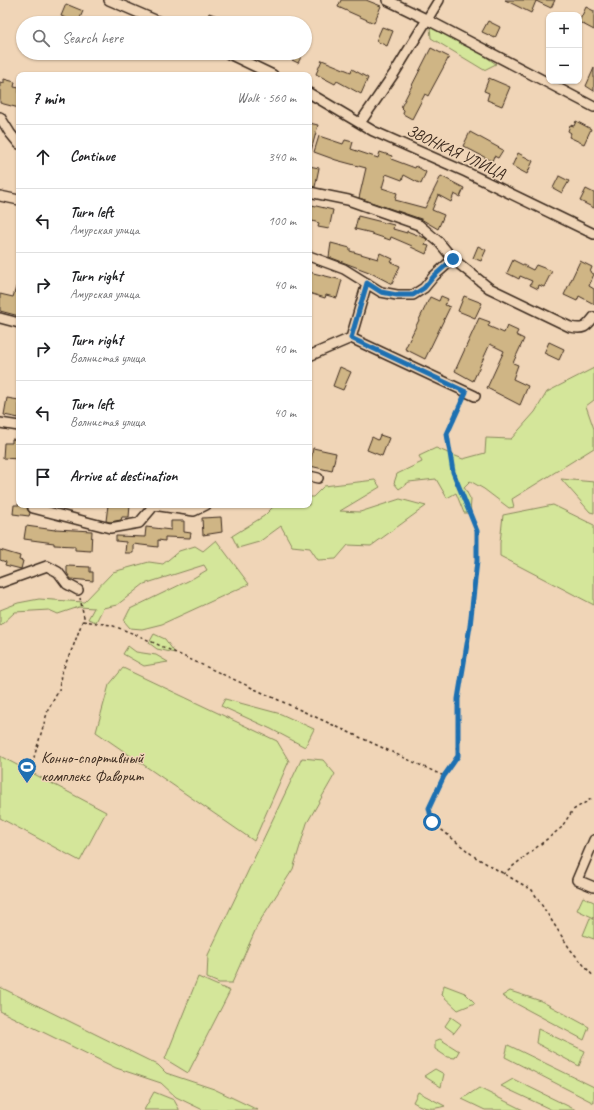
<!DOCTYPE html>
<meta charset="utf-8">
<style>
:root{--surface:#fff;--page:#f2f2f2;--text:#202124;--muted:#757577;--line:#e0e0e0}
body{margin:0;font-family:Caveat,sans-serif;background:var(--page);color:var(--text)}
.controls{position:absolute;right:12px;top:12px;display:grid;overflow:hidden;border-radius:8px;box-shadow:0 1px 3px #0004}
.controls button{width:36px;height:36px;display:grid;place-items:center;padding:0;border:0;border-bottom:1px solid var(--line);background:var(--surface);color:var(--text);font:20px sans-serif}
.stop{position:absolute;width:12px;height:12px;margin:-9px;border:3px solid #1f6fb2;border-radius:50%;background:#fff}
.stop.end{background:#1f6fb2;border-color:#fff;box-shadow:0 1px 4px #0008}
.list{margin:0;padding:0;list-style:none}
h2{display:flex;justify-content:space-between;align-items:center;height:52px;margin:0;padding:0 16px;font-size:17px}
h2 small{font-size:13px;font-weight:400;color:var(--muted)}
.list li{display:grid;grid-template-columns:26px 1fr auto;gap:12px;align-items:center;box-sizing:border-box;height:64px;padding:0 16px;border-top:1px solid var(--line)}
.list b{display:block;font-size:15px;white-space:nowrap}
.list p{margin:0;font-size:13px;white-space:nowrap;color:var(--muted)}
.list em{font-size:13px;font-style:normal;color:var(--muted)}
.icon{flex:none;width:22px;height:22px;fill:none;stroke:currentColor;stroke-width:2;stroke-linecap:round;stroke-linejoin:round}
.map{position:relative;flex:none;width:594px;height:1110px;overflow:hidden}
.search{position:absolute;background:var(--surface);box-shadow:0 1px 3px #0004;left:16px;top:16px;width:296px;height:44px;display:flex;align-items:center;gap:10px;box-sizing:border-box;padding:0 14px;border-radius:22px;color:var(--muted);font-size:15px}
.panel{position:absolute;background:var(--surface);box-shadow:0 1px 3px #0004;left:16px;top:72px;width:296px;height:436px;border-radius:8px}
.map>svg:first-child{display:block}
.green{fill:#d4e69a;stroke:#88885c}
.building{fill:#cfb585;stroke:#3b2a1e}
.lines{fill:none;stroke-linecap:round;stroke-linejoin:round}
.minor-casing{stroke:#3b2a1e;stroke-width:12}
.path{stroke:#3b2a1e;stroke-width:1.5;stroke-dasharray:3 3;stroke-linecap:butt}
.minor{stroke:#f0d5b7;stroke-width:9}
.route{stroke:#1f6fb2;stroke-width:5}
.labels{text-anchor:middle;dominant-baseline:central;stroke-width:3;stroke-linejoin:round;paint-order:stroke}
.street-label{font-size:16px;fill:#3b2a1e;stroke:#f0d5b7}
.poi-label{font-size:16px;fill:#3b2a1e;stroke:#f0d5b7;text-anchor:start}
</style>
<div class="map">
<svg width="594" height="1110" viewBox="0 0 594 1110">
<rect width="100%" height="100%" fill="#f0d5b7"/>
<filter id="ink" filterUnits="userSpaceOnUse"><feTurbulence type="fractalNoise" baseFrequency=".025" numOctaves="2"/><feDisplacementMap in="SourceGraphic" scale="8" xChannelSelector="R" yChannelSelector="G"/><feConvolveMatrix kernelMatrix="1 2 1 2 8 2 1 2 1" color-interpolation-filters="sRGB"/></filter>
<g filter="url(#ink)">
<path class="green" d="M430,27L475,49L496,64L484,70L431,38Z
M594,368V400L586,406L594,429V448L512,499L514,507L509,508L484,489L470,481L464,487L471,500L470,513H464L456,493L447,498L436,479L409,482L399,489L394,483L397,474L422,462L419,456L436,448L463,459L485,453L486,438L511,439L535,412L547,392Z
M561,479L594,482V513L590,512Z
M375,480L380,487L340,511L360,512L400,499L426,506L371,546L348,545L336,559L318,560L310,548L292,546L281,526L259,542L238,548L232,536L264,516L275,505H309V497H313L324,486Z
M553,505L594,525V605L500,556V543L503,515Z
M216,540L249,584L162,624L142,629L130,628L124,621L130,609L190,580L207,570L204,565L144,584L117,605L103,608L96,622L88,619L94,608L79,607L58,614L49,610L15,612L0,626V610L18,603L39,599L84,602L113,572L149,562L163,564L179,551L195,546L203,551Z
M154,634L165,639L175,653L157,649L149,643Z
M128,646L136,652L156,655L168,662L144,666L123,654Z
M123,668L277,741L289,761L254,841L96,732L109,685Z
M225,699L281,714L314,729L305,747L271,729L221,706Z
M0,756L106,812L80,861L0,818Z
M302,758L323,760L335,774L307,823L293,869L258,924L232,983H219L207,978L208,955Z
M583,897L594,902V918L577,910Z
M590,918L594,919V939L583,935Z
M198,977L230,991L188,1073L165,1059Z
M444,985L465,993L475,1003L458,1010L442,995Z
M0,987L158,1065L166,1073L214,1089L258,1110H203L176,1097L161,1083L116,1068L0,1011Z
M510,991L541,1001L589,1027L584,1040L502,996Z
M451,1017L461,1024L454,1033L445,1026Z
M538,1029L585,1051L579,1066L536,1043Z
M440,1039L459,1051L455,1058L447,1057L435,1049V1041Z
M508,1045L594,1087V1103L505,1057Z
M435,1069L444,1074L441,1087L424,1076Z
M513,1079L576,1110H552L501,1086Z
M479,1088L523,1110H485L462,1099Z
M154,1092L174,1100L179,1109V1110H144Z
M418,1092L445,1106C432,1110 425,1109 413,1102Z"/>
<path class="building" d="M341,0H366L381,6L374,23L338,7Z
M505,0H555L551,8L536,1L531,13Z
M66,4L83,11L78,23L61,16Z
M586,7L594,11V30L579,22Z
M209,13L223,18L221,23H206Z
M488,21L500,27L495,38L482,32Z
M382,27L393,31L387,46L376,41Z
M431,48L449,57L428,96L425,94L412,119L403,114L404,110L401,107Z
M278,53H303L298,63Z
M322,60L351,72L352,69L368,78L361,94L337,81L335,84L316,74Z
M594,68V91L586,86Z
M489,78L510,87L502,106L487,100L489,93L484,91Z
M4,79L15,82L14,87L19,88V108L0,103V82L4,83Z
M576,121L591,129L584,144L569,137L571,133L568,131L570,125L574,126Z
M309,123L318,125L311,151L309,150Z
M470,132L503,150L498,158L494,156L492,161L463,146Z
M319,136L343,144L345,140L353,142L351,149L378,158L380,152L392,156L391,159L415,168L416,166L426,172L421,184L404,175L402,180L386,174L382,188L397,193L395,200L425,208L441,176L464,188L460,197L454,194L451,202L438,195L432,210L444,215L438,229L421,219L359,198L366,168L336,160L314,152Z
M518,153L533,161L527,174L512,166Z
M309,166L319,168L315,187L309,186Z
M559,176L569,181L562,193L553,188Z
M586,189L594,193V208L580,201Z
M312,205L333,210L329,229L318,227L319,223L309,220Z
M358,216L394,225L393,229L407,233V231L425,238L427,240L425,245L429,246L426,254L411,247L412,246L391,237L390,240L372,234V233L355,229Z
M331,243L350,248V251L378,259L380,253L393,259L391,262L400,266L392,284L369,272L329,257Z
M478,246L486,250L481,261L473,258Z
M513,260L533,270L536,265L552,271L544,287L539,285L538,289L530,285L532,281L520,276L519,279L507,273Z
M580,261L592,267L590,272L594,274L589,286L594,289V304L579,296L577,301L564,295Z
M309,272L342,280L337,298L326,295L325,298L309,293Z
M17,284H19V316L0,311V294L13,297Z
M441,296L448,299L445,305L450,307L425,359L405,349L430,297L439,301Z
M464,296L482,303L475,318L458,311Z
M479,318L490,322L488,326L504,333L507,326L518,331L516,335L524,339L513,363L518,365L513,379L528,386L520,405L487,388L504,351L490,344L473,381L455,371Z
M549,342L564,349L559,360L544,353Z
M340,367L351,372L343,390L333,386Z
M7,398L19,400V418L4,415Z
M380,435L389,438L382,456L367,450L372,437L378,440Z
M12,439L19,440V459L3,458L4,443H12Z
M313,448L336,453L332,471L310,466Z
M14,505H28L27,509L30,513L29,516L13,514Z
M108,505H130L129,517H122L121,520L110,522L106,521Z
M221,517L222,532L203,535L202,518Z
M171,521H184V532L191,533L190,538L165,537V541L158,540V547L133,544V553H125L126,542L116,541V536L145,537L146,527L171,530Z
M26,526L55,530V529L92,531L91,551L75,550V546L54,545V543L24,539Z
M0,550L20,556L19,560L23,561L21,569L5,565L6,562L0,560Z
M67,566L90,567V572H93V581L71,579L67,573Z"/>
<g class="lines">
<g class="minor-casing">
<path id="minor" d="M109,0L162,23
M387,0L426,19L594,107
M227,53L273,75
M309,93L373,131L466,172L594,234
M0,117L10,133L19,144
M360,123L395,72L439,0
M309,192L348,200L419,225L439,242L453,259L489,288L570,327C584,330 586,327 594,317
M0,196L19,200
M309,256L344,269L381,292L397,295H413L424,288L434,276L453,259
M367,283L351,338L475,396
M0,318L19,323
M309,356L351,338
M0,423L19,426
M309,476L318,478
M153,505L194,511L206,505
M33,508L110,528L139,523L151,509V505
M0,583L47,566L58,572L67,584L78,590
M594,840L577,880L594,887"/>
</g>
<path class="path" d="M83,621L111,625L137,635L444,776L429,808L432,822L475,857L532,890L570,949L594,977
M32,764L48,710L59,690L61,674L73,647L84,617L80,598
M445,775L458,756V699L470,626L477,561V531L453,472L447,434L463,399
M503,874L561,828L573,810L591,799H594"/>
<use href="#minor" class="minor"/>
</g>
</g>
<g class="lines" filter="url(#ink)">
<path class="route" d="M432,822L429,808L444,776L458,756V699L470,626L477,561V531L453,472L447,434L466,392L351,338L367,283L381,292L397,295H413L424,288L434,276L453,259"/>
</g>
<defs>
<g id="stadium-pin" transform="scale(1)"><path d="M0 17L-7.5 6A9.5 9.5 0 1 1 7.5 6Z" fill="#1f6fb2" stroke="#f0d5b7"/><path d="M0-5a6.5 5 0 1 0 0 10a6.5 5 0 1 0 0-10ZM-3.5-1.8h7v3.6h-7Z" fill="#fff"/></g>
</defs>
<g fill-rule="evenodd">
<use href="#stadium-pin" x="27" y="767"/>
</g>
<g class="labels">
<g class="street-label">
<text transform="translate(456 152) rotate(25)">ЗВОНКАЯ УЛИЦА</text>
</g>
<g class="poi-label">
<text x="41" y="758">Конно-спортивный<tspan x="41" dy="18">комплекс Фаворит</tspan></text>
</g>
</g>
</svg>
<div class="controls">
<button>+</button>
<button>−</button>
</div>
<div class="stop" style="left:432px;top:822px"></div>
<div class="stop end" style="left:453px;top:259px"></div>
<div class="search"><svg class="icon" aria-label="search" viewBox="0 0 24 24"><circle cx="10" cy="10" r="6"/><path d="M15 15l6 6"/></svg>Search here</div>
<section class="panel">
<h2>7 min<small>Walk · 560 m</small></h2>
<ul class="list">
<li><svg class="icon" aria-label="ahead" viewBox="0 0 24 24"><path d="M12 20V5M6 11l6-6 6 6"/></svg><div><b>Continue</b></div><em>340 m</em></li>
<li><svg class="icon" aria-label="left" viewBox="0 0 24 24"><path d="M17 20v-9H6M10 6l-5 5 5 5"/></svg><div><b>Turn left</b><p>Амурская улица</p></div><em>100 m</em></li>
<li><svg class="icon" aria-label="right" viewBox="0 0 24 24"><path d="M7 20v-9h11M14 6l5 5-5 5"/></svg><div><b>Turn right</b><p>Амурская улица</p></div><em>40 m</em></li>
<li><svg class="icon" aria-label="right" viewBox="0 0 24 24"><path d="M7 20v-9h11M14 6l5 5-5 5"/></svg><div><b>Turn right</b><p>Волнистая улица</p></div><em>40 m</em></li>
<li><svg class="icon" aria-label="left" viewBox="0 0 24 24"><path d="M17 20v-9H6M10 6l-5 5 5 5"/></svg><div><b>Turn left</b><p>Волнистая улица</p></div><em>40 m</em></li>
<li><svg class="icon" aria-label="arrive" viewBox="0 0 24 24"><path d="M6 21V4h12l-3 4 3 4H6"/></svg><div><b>Arrive at destination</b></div></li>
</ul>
</section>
</div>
